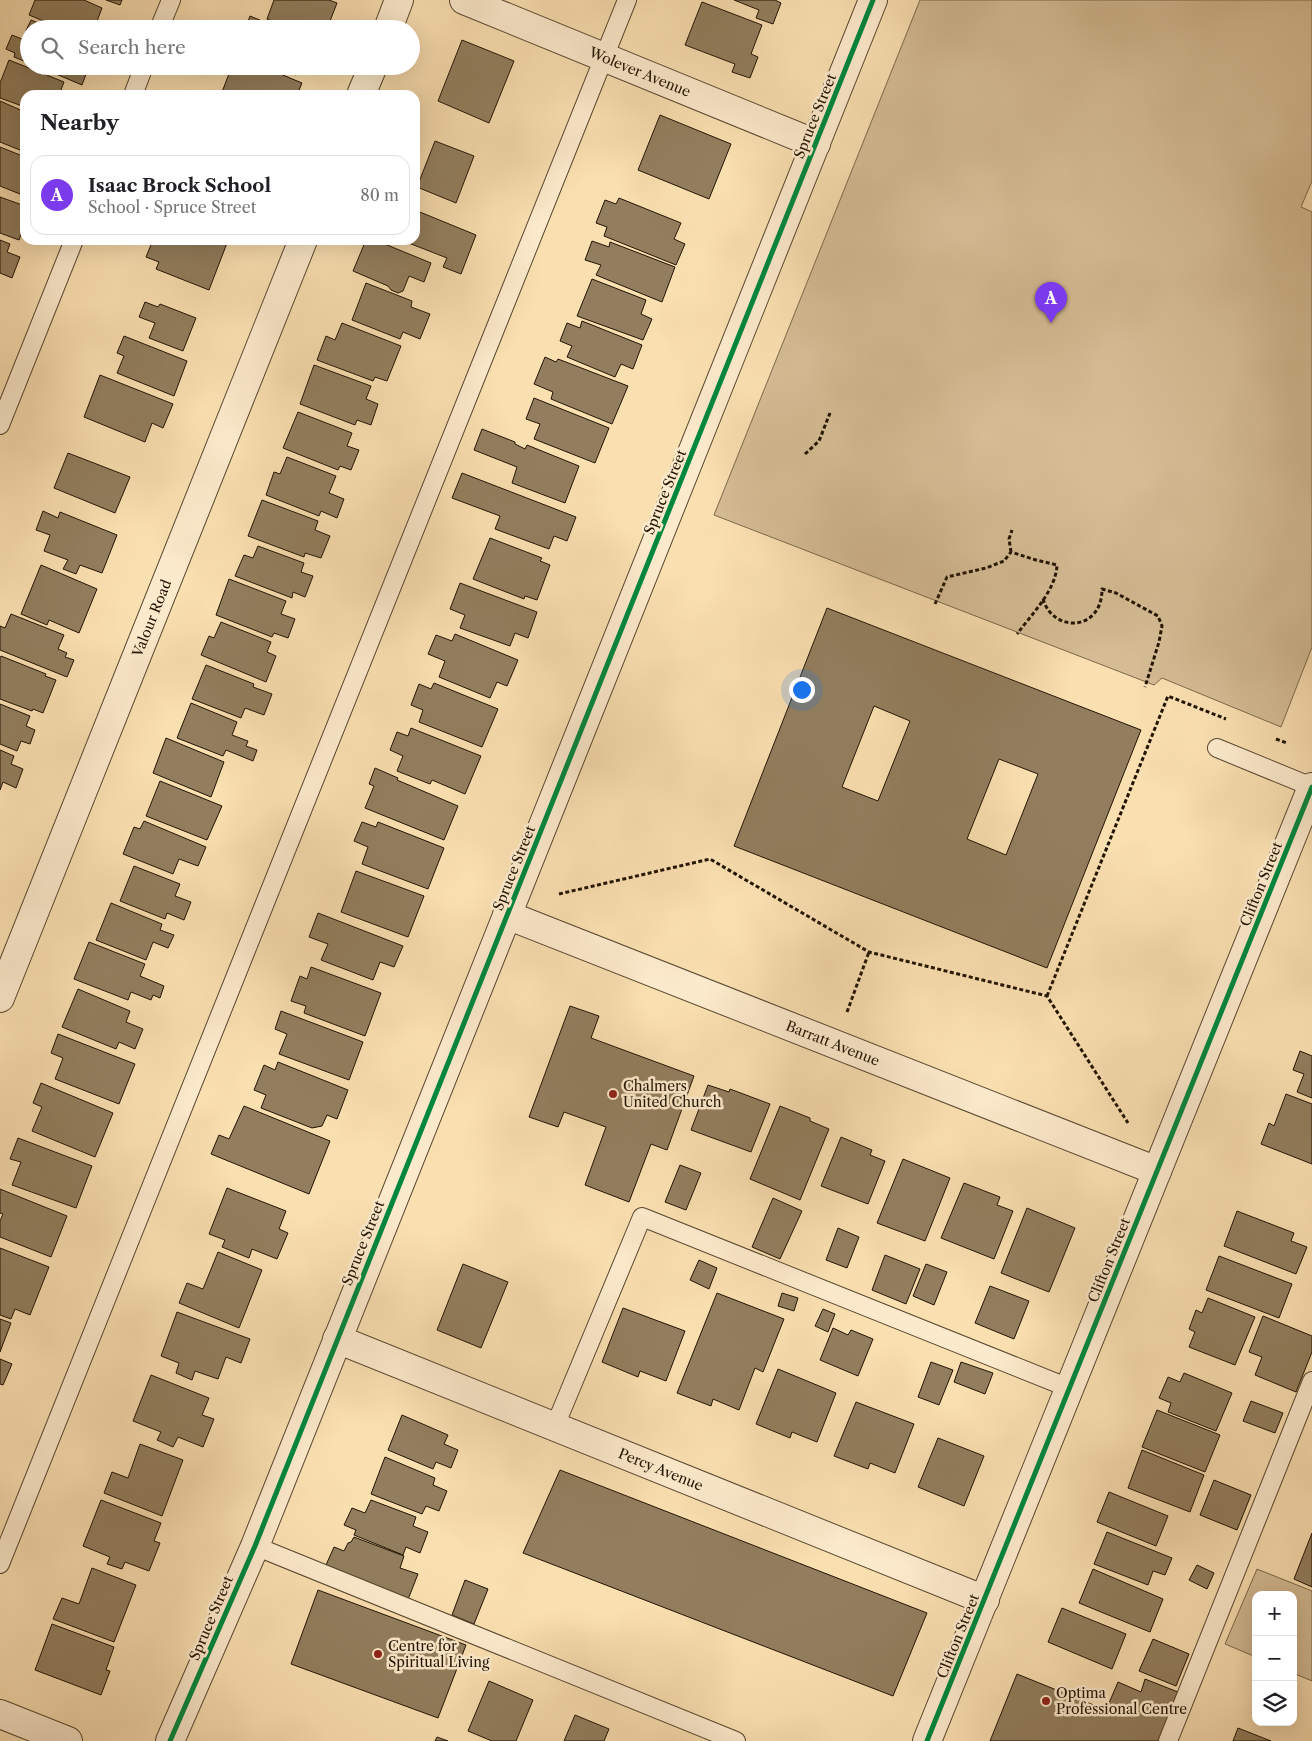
<!DOCTYPE html>
<meta charset="utf-8">
<style>
:root{--surface:#fff;--page:#f6f6f6;--text:#202124;--muted:#757577;--line:#e0e0e0;--accent:#7c3aed}
body{margin:0;font-family:"Libre Caslon Text",serif;background:var(--page);color:var(--text)}
.controls{position:absolute;right:15px;bottom:15px;display:grid;overflow:hidden;border-radius:10px;box-shadow:0 5px 20px #0002}
.controls button{width:45px;height:45px;display:grid;place-items:center;padding:0;border:0;border-bottom:1px solid var(--line);background:var(--surface);color:var(--text);font:25px sans-serif}
.you{position:absolute;left:801px;top:689px;width:18px;height:18px;margin:-12px;border:4px solid #fff;border-radius:50%;background:#1a73e8;box-shadow:0 0 0 8px #1a73e833}
.badge{display:grid;place-items:center;width:32px;height:32px;border-radius:50%;background:var(--accent);color:#fff;font-size:16px;font-weight:700}
.pin{position:absolute;translate:-50% -41px;filter:drop-shadow(0 1px 2px #0008)}
.pin::after{content:'';position:absolute;top:26px;width:18px;height:15px;background:inherit;clip-path:polygon(0 0,100% 0,50% 100%)}
.list{margin:0;padding:0;list-style:none}
h2{display:flex;justify-content:space-between;align-items:center;height:65px;margin:0;padding:0 20px;font-size:21px}
h2 small{font-size:16px;font-weight:400;color:var(--muted)}
.list li{display:grid;grid-template-columns:32px 1fr auto;gap:15px;align-items:center;box-sizing:border-box;height:80px;margin:0 10px 10px;padding:0 10px;border:1px solid var(--line);border-radius:15px}
.list b{display:block;font-size:19px;white-space:nowrap}
.list p{margin:0;font-size:16px;white-space:nowrap;color:var(--muted)}
.list em{font-size:16px;font-style:normal;color:var(--muted)}
.icon{flex:none;width:28px;height:28px;fill:none;stroke:currentColor;stroke-width:2;stroke-linecap:round;stroke-linejoin:round}
.map{position:relative;flex:none;width:1312px;height:1741px;overflow:hidden}
.search{position:absolute;background:var(--surface);box-shadow:0 5px 20px #0002;left:20px;top:20px;width:400px;height:55px;display:flex;align-items:center;gap:12px;box-sizing:border-box;padding:0 18px;border-radius:28px;color:var(--muted);font-size:19px}
.panel{position:absolute;background:var(--surface);box-shadow:0 5px 20px #0002;left:20px;top:90px;width:400px;height:155px;border-radius:15px}
.map>svg:first-child{display:block}
.green{fill:#d5bc94;stroke:#7b684c}
.building{fill:#927e5e;stroke:#211404;fill-rule:evenodd}
.lines{fill:none;stroke-linecap:round;stroke-linejoin:round}
.service-casing{stroke:#57472f;stroke-width:20}
.minor-casing{stroke:#57472f;stroke-width:30}
.path{stroke:#211404;stroke-width:3;stroke-dasharray:4 2.5;stroke-linecap:butt}
.service{stroke:#fceacc;stroke-width:18}
.minor{stroke:#fceacc;stroke-width:28}
.cycleway-casing{stroke:#fceacc;stroke-width:8}
.cycleway{stroke:#00873e;stroke-width:5}
.poi-dot{fill:#8f2418;stroke:#fceacc;stroke-width:2}
.labels{text-anchor:middle;dominant-baseline:central;stroke-width:5;stroke-linejoin:round;paint-order:stroke}
.street-label{font-size:14px;fill:#211404;stroke:#fceacc}
.poi-label{font-size:14px;fill:#211404;stroke:#fceacc;text-anchor:start}
</style>
<div class="map">
<svg width="1312" height="1741" viewBox="0 0 1312 1741">
<rect width="100%" height="100%" fill="#fadfb1"/>
<filter id="stains"><feTurbulence type="fractalNoise" baseFrequency=".004" numOctaves="4"/><feColorMatrix values="0 0 0 0 .2 0 0 0 0 .09 0 0 0 0 .02 0 0 0 .5 -.17"/></filter>
<radialGradient id="worn" r=".72"><stop offset=".6" stop-color="#630" stop-opacity="0"/><stop offset="1" stop-color="#630" stop-opacity=".3"/></radialGradient>
<path class="green" d="M920,0H1312V181L1301,207L1312,212V647L1281,727L1162,678L1154,685L714,515Z
M1257,1569L1312,1591V1681L1293,1673V1595H1256V1657L1225,1644Z"/>
<path class="building" d="M35,0H84L102,8L94,29H63L29,15Z
M106,0H122L120,5Z
M274,0H329L337,3L327,29H291L267,19Z
M734,0H775L781,3L773,24L756,18L759,10Z
M702,2L762,25L751,54L758,57L750,78L732,72L735,64L685,45Z
M250,16L281,29H245Z
M31,20L53,29H29V63L14,57L15,53L6,49L12,35L22,39Z
M462,40L514,61L489,123L438,101Z
M9,60L64,82L59,95H25V107L0,98V83Z
M37,66H89L82,85Z
M232,66H261L302,83L297,95H229L222,92Z
M274,66H300L296,75Z
M0,101L25,112V152L0,142Z
M660,115L731,144L709,199L638,170Z
M435,141L474,156L456,203L417,187Z
M0,147L25,157L23,169L25,170V196L0,186Z
M0,197L25,206V224L19,240L0,233Z
M619,198L681,223L674,239L685,244L676,265L604,236L607,227L596,223L605,200L616,204Z
M415,210L476,235L461,274L443,267L447,258L401,240H415Z
M0,240L10,244L7,252L20,257L12,278L0,273Z
M153,240H160L169,243L170,240H218L227,243L209,290L156,269L159,262L146,257Z
M366,240H375L431,263L424,282L409,276L403,291L398,293L391,290L388,286L353,271Z
M592,241L609,247L610,242L675,267L662,302L596,275L601,265L585,260Z
M592,279L646,300L641,314L652,319L643,340L577,316Z
M366,283L412,301L411,307L430,314L420,339L403,332L400,339L352,320Z
M145,302L158,307L160,304L196,318L183,351L149,338L155,323L139,317Z
M582,321L642,345L633,369L621,364L615,377L567,357L572,346L560,341L567,323L580,328Z
M342,323L401,346L387,381L375,377L373,381L317,360L326,336L335,340Z
M124,336L187,361L174,396L117,373L124,356L117,353Z
M545,357L556,362L558,359L628,386L612,424L551,399L553,392L534,384Z
M314,365L371,386L366,399L378,404L371,425L357,420L355,425L300,404Z
M100,375L173,404L163,428L152,423L145,442L84,417Z
M534,398L609,428L595,463L534,439L540,424L526,419Z
M298,412L352,433L347,446L359,450L351,470L340,466L338,470L283,448Z
M482,429L515,442V444L525,449L527,445L579,466L565,503L512,483L517,467L474,450Z
M68,453L130,477L115,513L54,488Z
M287,457L336,476L329,493L344,499L337,518L321,511L319,516L266,495L274,472L280,474Z
M462,473L576,517L567,541L554,536L549,549L495,529L500,516L452,498Z
M262,500L318,521L315,530L330,536L321,558L305,553L304,557L248,536Z
M43,511L58,518L60,512L117,535L102,573L80,565L76,574L63,569L68,560L44,551L50,535L36,530Z
M490,538L542,558L540,561L550,565L537,600L525,596L524,599L473,579Z
M258,546L304,563L301,572L313,576L305,597L293,592L292,598L235,576L244,555L253,558Z
M41,565L97,589L79,633L49,620L47,625L21,614Z
M229,579L286,601L281,614L295,619L288,638L274,633L272,637L216,615Z
M460,583L537,612L528,638L515,633L510,646L460,628L465,615L450,609Z
M827,608L1141,730L1047,968L734,846ZM874,706L910,721L878,801L842,787ZM999,759L1038,774L1006,855L967,839Z
M11,614L64,635L58,649L67,653L65,657L74,660L67,677L0,650V626L5,628Z
M221,622L271,642L267,652L276,656L266,682L201,655L209,636L214,638Z
M455,634L518,660L507,686L497,682L490,698L439,677L445,661L428,654L436,635L452,641Z
M1,656L46,674L45,676L56,680L43,713L33,709L32,711L0,699V658Z
M206,665L254,684L253,687L272,694L264,715L245,708L241,718L192,699Z
M434,683L498,709L482,747L419,722L423,710L411,705L419,684L431,689Z
M191,703L237,722L232,735L248,741L246,746L257,750L253,761L226,750L223,756L177,738Z
M0,704L30,716L26,726L35,730L30,744L21,741L17,751L0,744Z
M411,728L481,756L465,794L432,780L430,784L397,771L403,756L390,750L397,732L408,736Z
M166,738L224,762L211,797L153,773Z
M0,750L14,756L11,764L23,769L16,788L3,782L0,790Z
M375,768L398,778L397,780L458,806L444,840L365,808L374,786L369,784Z
M160,781L222,806L207,840L146,816Z
M144,821L206,847L198,866L179,859L173,874L123,854L134,827L140,829Z
M362,822L376,827L378,822L444,848L428,889L362,864L368,847L354,841Z
M134,866L180,884L175,896L191,902L184,920L167,913L165,919L120,901Z
M356,871L424,896L408,937L341,912Z
M111,903L162,924L160,930L174,935L168,948L153,942L146,960L96,940Z
M318,913L403,946L394,967L380,962L373,980L321,960L328,944L309,937Z
M89,942L145,964L140,976L164,986L160,998L153,995L151,1000L131,992L128,1000L74,979Z
M311,967L381,993L365,1036L304,1013L306,1006L291,1001L300,976L307,979Z
M78,989L130,1011L126,1022L143,1029L135,1049L119,1042L116,1049L62,1027Z
M570,1006L599,1016L591,1038L694,1076L667,1150L651,1144L629,1202L585,1185L606,1127L564,1112L558,1127L529,1117Z
M281,1011L363,1042L349,1080L279,1054L287,1034L275,1029Z
M58,1034L135,1064L119,1104L55,1079L63,1058L51,1053Z
M1300,1051L1312,1056V1098L1297,1092L1304,1074L1293,1070Z
M278,1062L348,1090L337,1119L327,1115L322,1126L312,1128L261,1108L266,1095L254,1090L264,1065L275,1070Z
M41,1083L113,1113L95,1157L32,1131L42,1107L33,1103Z
M708,1085L729,1092L730,1089L770,1104L751,1152L691,1130Z
M1286,1094L1312,1104V1164L1261,1144L1269,1123L1274,1126Z
M244,1106L330,1141L309,1194L211,1154L219,1135L229,1139Z
M780,1106L810,1118V1121L829,1129L800,1200L750,1179Z
M841,1137L872,1150L870,1155L885,1161L868,1204L821,1186Z
M18,1138L92,1166L76,1208L12,1185L21,1162L10,1159Z
M903,1159L950,1178L925,1241L877,1223Z
M680,1165L701,1173L686,1210L665,1202Z
M964,1183L1000,1197L997,1205L1013,1211L994,1259L941,1238Z
M227,1188L286,1211L279,1229L288,1233L277,1259L252,1249L249,1258L222,1247L225,1240L209,1234Z
M0,1189L67,1216L51,1257L0,1237V1221L3,1214L0,1213Z
M773,1198L802,1211L780,1259L752,1247Z
M1027,1208L1075,1228L1049,1292L1001,1273Z
M1237,1211L1294,1233L1291,1241L1307,1247L1296,1274L1224,1246Z
M838,1228L859,1237L847,1268L826,1260Z
M0,1248L49,1267L30,1315L15,1309L11,1319L0,1315Z
M218,1252L262,1270L239,1328L179,1303L187,1283L203,1289Z
M885,1255L920,1269L906,1304L872,1290Z
M1219,1256L1292,1284L1279,1318L1206,1290Z
M699,1260L717,1268L709,1289L690,1280Z
M463,1264L508,1282L481,1348L437,1330Z
M926,1264L947,1272L934,1305L913,1296Z
M990,1286L1029,1301L1014,1339L975,1323Z
M717,1293L784,1319L763,1372L755,1368L739,1410L713,1399L711,1406L677,1393Z
M782,1293L798,1298L794,1311L778,1306Z
M1208,1298L1255,1317L1235,1365L1189,1347L1195,1332L1189,1329L1196,1310L1202,1313Z
M623,1308L685,1331L666,1381L640,1371L638,1377L602,1362Z
M823,1309L835,1314L828,1332L815,1326Z
M177,1312L250,1339L241,1363L226,1357L218,1379L195,1371L192,1380L176,1373L179,1363L161,1356Z
M1263,1316L1312,1336V1352L1296,1392L1255,1375L1262,1357L1249,1352Z
M0,1319L11,1323L0,1352Z
M833,1328L848,1335L851,1330L873,1339L858,1376L820,1360Z
M0,1359L12,1364L3,1385L0,1384Z
M931,1362L953,1370L939,1405L918,1397Z
M961,1362L993,1373L985,1394L954,1382Z
M778,1369L836,1393L817,1442L792,1432L790,1438L756,1424Z
M1184,1373L1232,1393L1216,1431L1168,1412L1171,1403L1159,1398L1168,1377L1180,1382Z
M151,1375L209,1398L202,1415L214,1419L203,1447L178,1437L173,1447L157,1440L161,1432L133,1421Z
M1251,1401L1283,1413L1275,1433L1243,1421Z
M856,1402L914,1424L895,1473L870,1463L868,1469L834,1456Z
M1157,1410L1220,1435L1205,1472L1142,1447Z
M402,1415L448,1435L444,1444L458,1450L451,1468L436,1462L433,1469L388,1450Z
M938,1438L984,1456L964,1506L918,1487Z
M140,1444L183,1460L162,1516L104,1493L112,1472L128,1478Z
M1142,1450L1204,1475L1190,1512L1128,1488Z
M385,1457L435,1478L433,1485L447,1491L439,1511L426,1506L422,1514L371,1494Z
M560,1470L927,1613L893,1696L523,1553Z
M1214,1480L1251,1495L1237,1530L1200,1515Z
M1109,1492L1168,1516L1156,1546L1097,1522Z
M101,1500L161,1523L154,1541L160,1543L149,1571L125,1562L122,1569L107,1564L110,1557L83,1546Z
M371,1500L416,1517L413,1526L428,1532L420,1553L406,1547L403,1555L354,1535L356,1530L344,1525L352,1508L365,1513Z
M1107,1532L1172,1558L1165,1575L1153,1571L1148,1585L1094,1564Z
M1312,1533V1587L1294,1579Z
M354,1537L404,1556L400,1568L418,1574L407,1602L337,1574L339,1570L326,1565L334,1547L344,1551L348,1543L351,1542Z
M1197,1565L1214,1573L1207,1589L1189,1580Z
M92,1568L136,1585L114,1642L53,1619L62,1598L79,1604Z
M1093,1569L1163,1599L1150,1632L1079,1603Z
M465,1580L488,1589L474,1624L452,1615Z
M318,1590L466,1645L438,1718L291,1664Z
M1062,1608L1126,1634L1112,1669L1048,1642Z
M52,1624L114,1647L106,1670L110,1671L101,1695L35,1670Z
M1153,1639L1189,1654L1176,1686L1139,1671Z
M1017,1674L1106,1710L1118,1682L1141,1692L1145,1679L1178,1692L1158,1741H990Z
M489,1681L533,1700L516,1741H492L468,1731Z
M575,1715L609,1729L604,1741H564Z
M1238,1728L1271,1741H1233Z
M437,1737L448,1741H435Z"/>
<g class="lines">
<g class="service-casing">
<path id="service" d="M159,29L171,0
M133,95L144,66
M0,425L74,240
M1217,748L1312,787
M555,1426L642,1217L1069,1388
M255,1546L736,1741
M0,1564L627,0
M1168,1741L1312,1381"/>
</g>
<g class="minor-casing">
<g id="minor">
<path id="s1" d="M464,0L816,144"/>
<path d="M388,29L399,0"/>
<path d="M361,95L373,66"/>
<path id="s2" d="M507,915L1157,1171"/>
<path id="s3" d="M0,998L303,240"/>
<path id="s4" d="M337,1339L985,1600"/>
<path d="M0,1714L68,1741"/>
<path d="M170,1741L255,1546L873,0"/>
<path d="M927,1741L1312,787"/>
</g>
</g>
<path class="path" d="M805,454L819,441L830,413
M1011,552L1009,539L1012,530
M1043,599C1053,633 1102,632 1102,589L1116,593L1158,616L1162,626L1159,642L1145,687
M935,604L947,577L986,568L1004,561L1011,552L1036,560L1057,565C1056,590 1032,614 1017,634
M1276,739L1287,743
M559,894L710,859L869,952L1047,996L1128,1123
M1047,996L1168,696L1226,719
M847,1012L869,952"/>
<use href="#service" class="service"/>
<use href="#minor" class="minor"/>
<g class="cycleway-casing">
<path id="cycleway" d="M170,1741L255,1546L873,0
M927,1741L1312,787"/>
</g>
<use href="#cycleway" class="cycleway"/>
</g>
<g class="poi-dot">
<circle cx="613" cy="1094" r="5"/>
<circle cx="378" cy="1654" r="5"/>
<circle cx="1046" cy="1701" r="5"/>
</g>
<g class="labels">
<g class="street-label">
<text stroke="none"><textPath href="#s1" startOffset="190">Wolever Avenue</textPath></text>
<text transform="translate(815 116) rotate(-68)">Spruce Street</text>
<text transform="translate(665 492) rotate(-68)">Spruce Street</text>
<text stroke="none"><textPath href="#s3" startOffset="409">Valour Road</textPath></text>
<text transform="translate(514 868) rotate(-68)">Spruce Street</text>
<text transform="translate(1261 884) rotate(-68)">Clifton Street</text>
<text stroke="none"><textPath href="#s2" startOffset="350">Barratt Avenue</textPath></text>
<text transform="translate(363 1243) rotate(-68)">Spruce Street</text>
<text transform="translate(1109 1260) rotate(-68)">Clifton Street</text>
<text stroke="none"><textPath href="#s4" startOffset="349">Percy Avenue</textPath></text>
<text transform="translate(211 1618) rotate(-67)">Spruce Street</text>
<text transform="translate(958 1636) rotate(-68)">Clifton Street</text>
</g>
<g class="poi-label">
<text x="623" y="1086">Chalmers<tspan x="623" dy="16">United Church</tspan></text>
<text x="388" y="1646">Centre for<tspan x="388" dy="16">Spiritual Living</tspan></text>
<text x="1056" y="1693">Optima<tspan x="1056" dy="16">Professional Centre</tspan></text>
</g>
</g>
<rect width="100%" height="100%" filter="url(#stains)"/>
<rect width="100%" height="100%" fill="url(#worn)"/>
</svg>
<div class="controls">
<button>+</button>
<button>−</button>
<button><svg class="icon" aria-label="layers" viewBox="0 0 24 24"><path d="M12 4l9 5-9 5-9-5zM3 14l9 5 9-5"/></svg></button>
</div>
<div class="you"></div>
<div class="pin badge" style="left:1051px;top:323px">A</div>
<div class="search"><svg class="icon" aria-label="search" viewBox="0 0 24 24"><circle cx="10" cy="10" r="6"/><path d="M15 15l6 6"/></svg>Search here</div>
<section class="panel">
<h2>Nearby<small></small></h2>
<ul class="list">
<li><span class="badge">A</span><div><b>Isaac Brock School</b><p>School · Spruce Street</p></div><em>80 m</em></li>
</ul>
</section>
</div>
